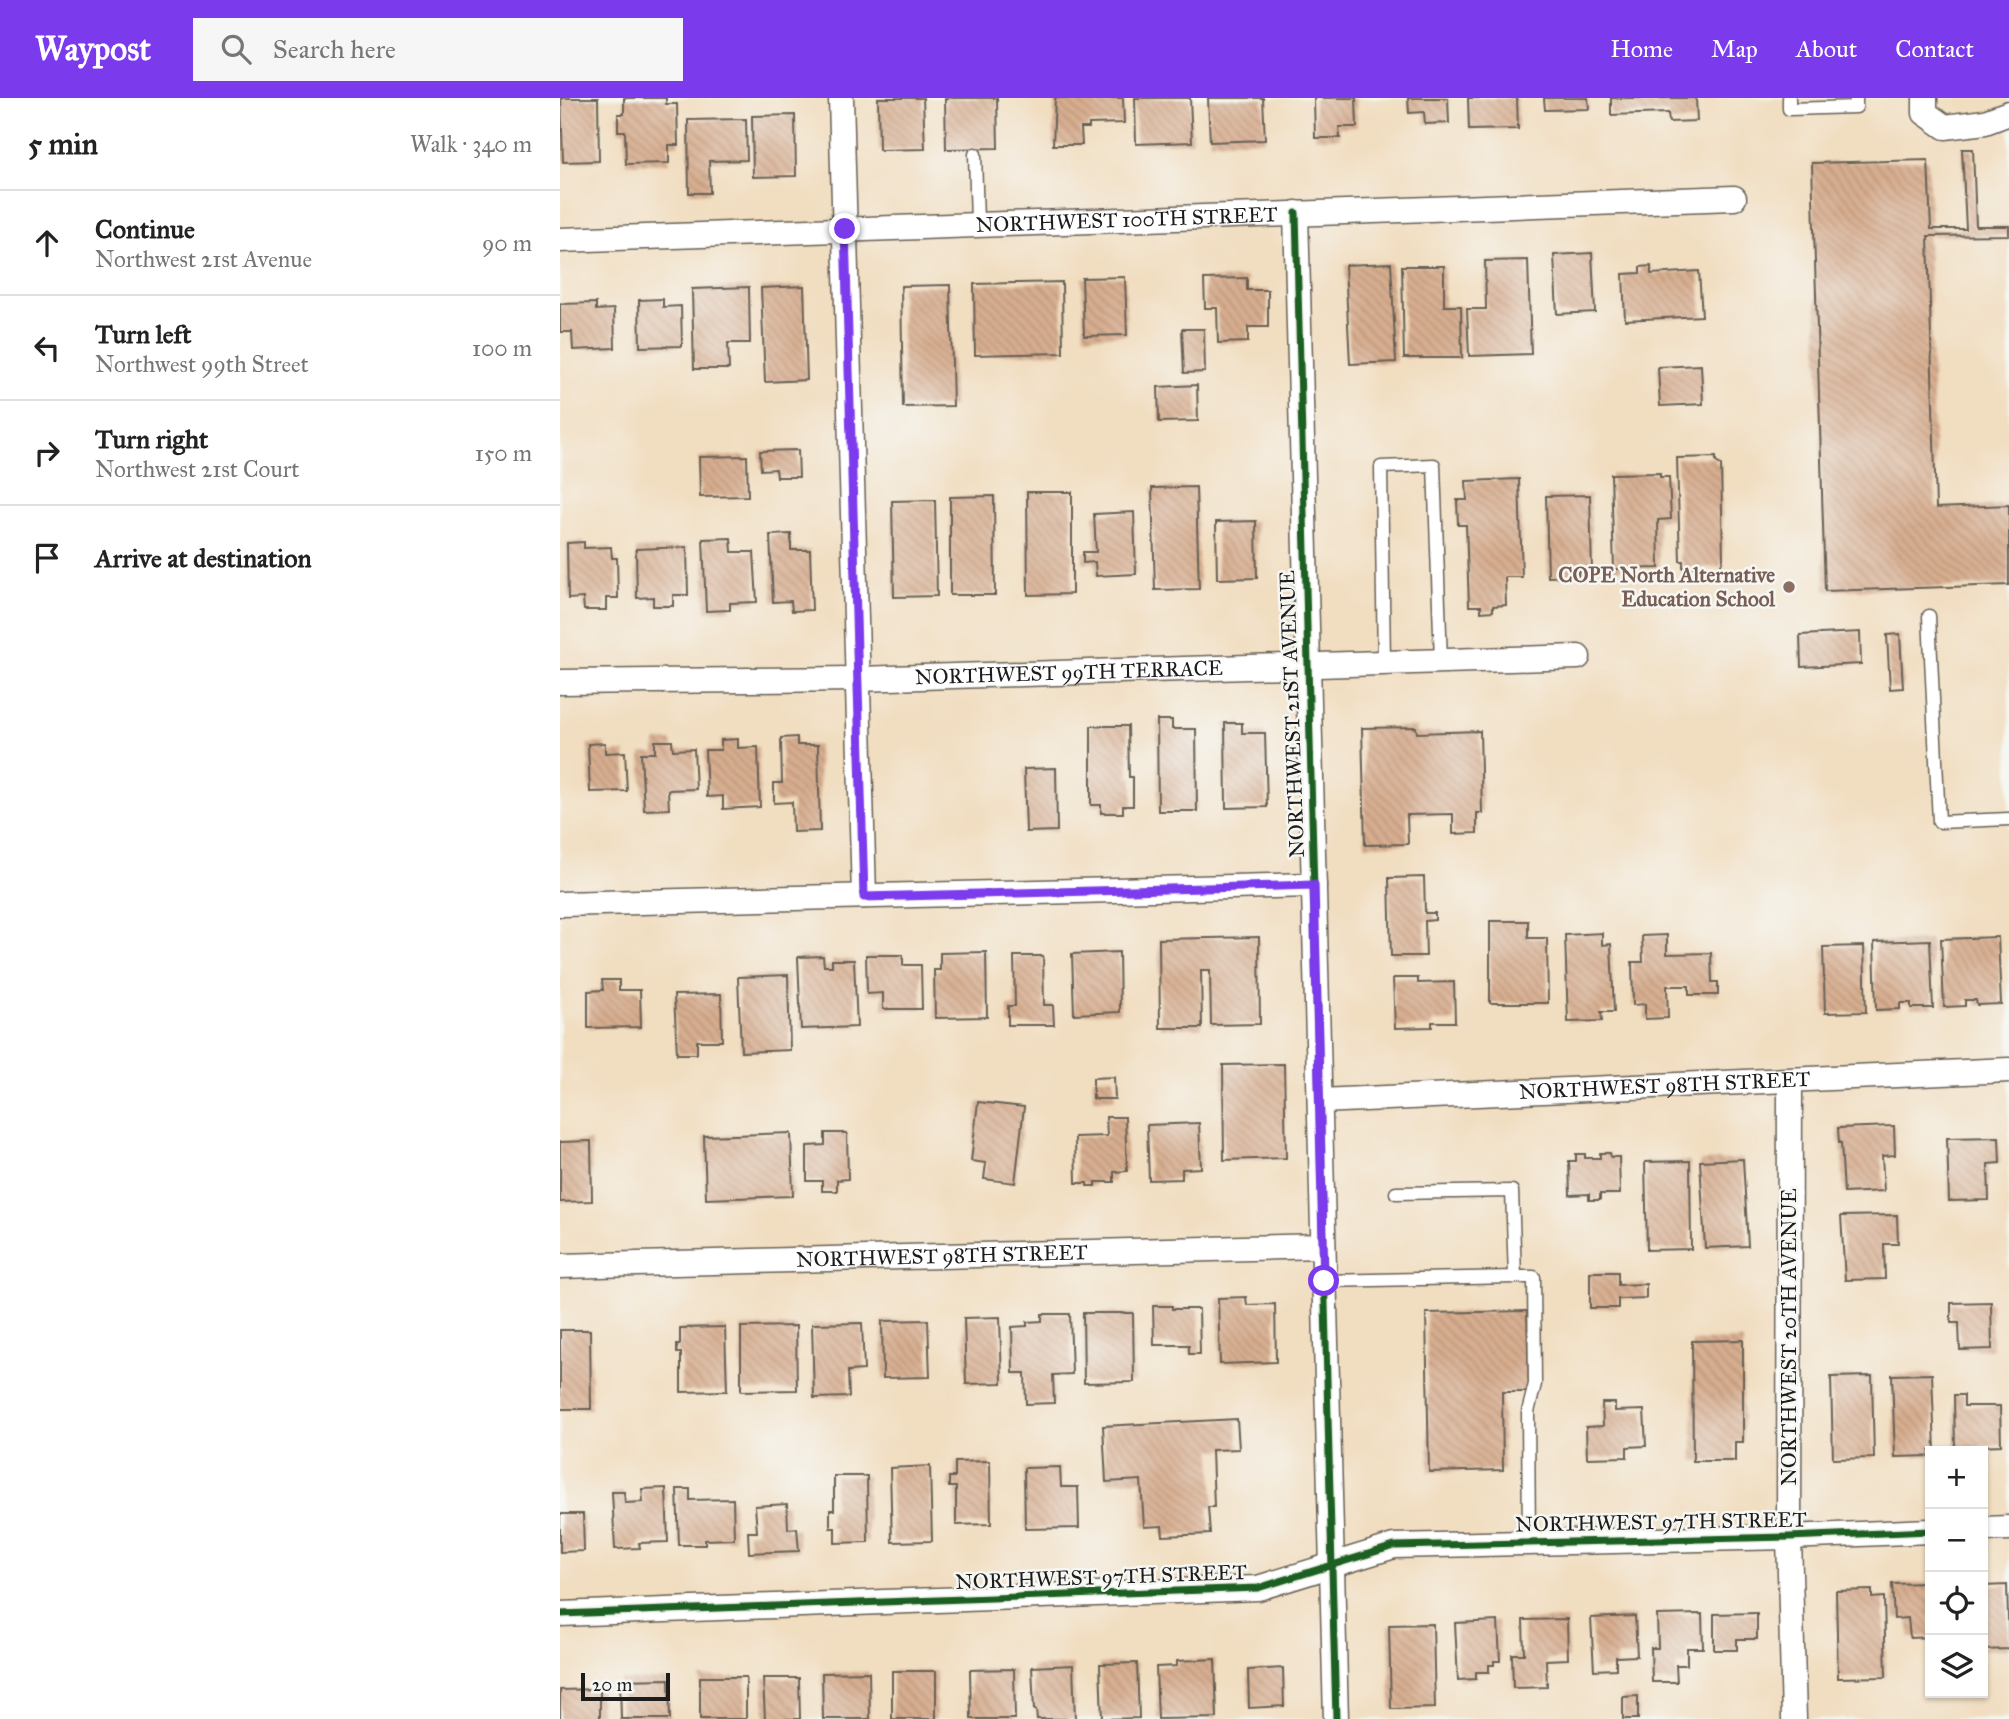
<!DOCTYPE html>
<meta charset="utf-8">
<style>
:root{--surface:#fff;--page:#f6f6f6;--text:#222;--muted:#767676;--line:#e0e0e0;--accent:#7c3aed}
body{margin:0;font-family:"IM FELL Great Primer",serif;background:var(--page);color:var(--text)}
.controls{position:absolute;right:21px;bottom:21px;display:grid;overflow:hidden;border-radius:0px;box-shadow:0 2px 5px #0004}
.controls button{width:63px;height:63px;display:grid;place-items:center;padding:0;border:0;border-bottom:2px solid var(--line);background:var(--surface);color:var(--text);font:35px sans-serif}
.scale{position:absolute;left:21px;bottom:18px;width:89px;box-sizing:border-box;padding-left:7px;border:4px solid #1c1c1c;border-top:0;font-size:19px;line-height:24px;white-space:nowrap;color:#1c1c1c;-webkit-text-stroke:5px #f6f6f2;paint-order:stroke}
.stop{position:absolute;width:21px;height:21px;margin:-16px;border:5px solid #7c3aed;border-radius:50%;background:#fff}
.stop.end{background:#7c3aed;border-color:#fff;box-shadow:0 2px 7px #0008}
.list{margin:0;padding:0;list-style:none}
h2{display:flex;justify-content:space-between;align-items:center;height:91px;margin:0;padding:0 28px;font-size:30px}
h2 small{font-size:23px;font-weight:400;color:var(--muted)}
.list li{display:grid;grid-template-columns:46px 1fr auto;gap:21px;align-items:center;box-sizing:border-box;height:105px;padding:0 28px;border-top:2px solid var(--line)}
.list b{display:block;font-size:26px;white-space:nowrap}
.list p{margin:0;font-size:23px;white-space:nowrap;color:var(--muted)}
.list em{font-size:23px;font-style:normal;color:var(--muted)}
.icon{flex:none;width:38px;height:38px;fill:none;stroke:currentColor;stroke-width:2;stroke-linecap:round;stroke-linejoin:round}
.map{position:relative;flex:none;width:1449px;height:1621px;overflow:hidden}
header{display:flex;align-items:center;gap:42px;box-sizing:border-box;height:98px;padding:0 35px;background:var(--accent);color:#fff}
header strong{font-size:33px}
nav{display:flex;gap:38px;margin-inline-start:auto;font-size:24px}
.search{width:490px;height:63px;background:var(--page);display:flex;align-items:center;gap:18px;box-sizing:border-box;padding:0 24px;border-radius:0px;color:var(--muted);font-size:26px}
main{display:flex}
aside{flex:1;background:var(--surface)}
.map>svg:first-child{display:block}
.building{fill:url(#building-back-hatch)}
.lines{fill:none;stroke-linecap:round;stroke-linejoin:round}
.service-casing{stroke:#676055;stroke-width:15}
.minor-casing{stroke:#676055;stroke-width:27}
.service{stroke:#fff;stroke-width:12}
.minor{stroke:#fff;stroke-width:24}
.cycleway-casing{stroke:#f6f6f2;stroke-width:11}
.cycleway{stroke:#1b5e20;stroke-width:7}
.route{stroke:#7c3aed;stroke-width:9}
.education-dot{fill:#8d6e63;stroke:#f6f6f2;stroke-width:2.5}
.labels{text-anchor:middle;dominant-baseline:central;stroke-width:5;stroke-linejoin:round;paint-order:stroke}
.street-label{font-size:21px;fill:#1c1c1c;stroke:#f6f6f2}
.education-label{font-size:21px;font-weight:bold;fill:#785e54;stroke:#f6f6f2;text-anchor:end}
</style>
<header>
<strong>Waypost</strong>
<div class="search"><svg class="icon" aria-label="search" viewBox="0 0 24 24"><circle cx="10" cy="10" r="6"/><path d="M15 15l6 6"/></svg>Search here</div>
<nav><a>Home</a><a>Map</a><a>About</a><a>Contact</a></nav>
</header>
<main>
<aside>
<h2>5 min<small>Walk · 340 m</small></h2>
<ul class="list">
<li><svg class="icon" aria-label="ahead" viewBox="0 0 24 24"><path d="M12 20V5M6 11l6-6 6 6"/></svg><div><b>Continue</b><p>Northwest 21st Avenue</p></div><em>90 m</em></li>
<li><svg class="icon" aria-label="left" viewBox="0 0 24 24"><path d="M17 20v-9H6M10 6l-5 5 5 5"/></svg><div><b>Turn left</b><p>Northwest 99th Street</p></div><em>100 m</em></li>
<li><svg class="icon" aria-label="right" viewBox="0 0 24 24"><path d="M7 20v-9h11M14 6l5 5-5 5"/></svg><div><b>Turn right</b><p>Northwest 21st Court</p></div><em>150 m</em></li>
<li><svg class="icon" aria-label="arrive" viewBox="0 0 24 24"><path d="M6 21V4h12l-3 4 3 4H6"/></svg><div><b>Arrive at destination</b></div></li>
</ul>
</aside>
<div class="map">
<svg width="1449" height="1621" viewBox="0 0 1449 1621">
<defs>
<pattern id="building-back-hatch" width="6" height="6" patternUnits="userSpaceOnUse" patternTransform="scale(1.75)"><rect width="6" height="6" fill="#d7ad8f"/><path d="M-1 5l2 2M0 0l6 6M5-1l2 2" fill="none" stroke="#b8947b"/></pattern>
</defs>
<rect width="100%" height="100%" fill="#f6f6f2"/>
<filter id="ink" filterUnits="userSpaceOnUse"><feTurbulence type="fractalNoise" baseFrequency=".0143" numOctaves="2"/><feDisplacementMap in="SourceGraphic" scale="14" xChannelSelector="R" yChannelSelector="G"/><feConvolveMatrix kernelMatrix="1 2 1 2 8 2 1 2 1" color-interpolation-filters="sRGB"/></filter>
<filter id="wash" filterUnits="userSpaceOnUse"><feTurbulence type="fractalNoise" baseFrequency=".00686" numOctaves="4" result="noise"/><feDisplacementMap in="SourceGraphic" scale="28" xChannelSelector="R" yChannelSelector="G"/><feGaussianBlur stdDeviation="1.57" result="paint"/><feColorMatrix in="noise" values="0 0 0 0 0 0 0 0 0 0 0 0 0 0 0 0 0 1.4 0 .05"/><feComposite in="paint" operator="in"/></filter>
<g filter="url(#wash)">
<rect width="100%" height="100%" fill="#f1ddbf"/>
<g id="blocks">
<path class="building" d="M1,0H38L39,63L3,64Z
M64,0H106V6H117L118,47H109V65L66,66L65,33H58V16H64Z
M318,0H363L365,51L319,52Z
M385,0H437L438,50L386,51Z
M495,0H563L564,25L529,26V30H521L522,47H493Z
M575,0H630L632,44L576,46Z
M648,0H703L705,42L650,44Z
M754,0H796L797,29H779L780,40H755Z
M848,0H888L889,25L865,26L864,14L849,15Z
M908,0H957L958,31L909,32Z
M984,0H1028L1029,11L985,12Z
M1051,0H1136L1137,23L1109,24L1108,15L1051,17Z
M235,17L236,78L193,79L192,18Z
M186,21L187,62L149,63L150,95H129L128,22Z
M1402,51H1413L1416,128H1449V137L1368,138L1376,410L1449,407V487L1265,493L1252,65L1368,62L1371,131H1406Z
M1032,155L1035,214L997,216L994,157Z
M968,162L971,256L909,258L907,211H926L925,163Z
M831,165L836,264L790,266L785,167Z
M842,168H884V208H901L902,260H844Z
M1091,168V176L1139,173L1142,218L1065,222L1063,176L1080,175V169Z
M565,179L567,237L524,238L522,180Z
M687,180V192H708V229H688V244L658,245L657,210H645L644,181Z
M502,184L503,255L415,257L414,186Z
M390,187L393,308L343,309L341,188Z
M244,188L247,282L205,284L201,190Z
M189,189L190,245H168L169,271H134L132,191Z
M103,201V209L121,208L122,248L80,249L79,202Z
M36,205V212L54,211L55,250L13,252L12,234H0V206Z
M622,231H644L645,274L624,275Z
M1141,267L1143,306L1100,308L1098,269Z
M637,287L638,323L599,324L598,289Z
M238,352L239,379H217L216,371L201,372L200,353Z
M187,358L188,398L140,399L139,359Z
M1156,359V364L1161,367L1163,461L1160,469L1123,470V463H1120L1117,360Z
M1100,375V379H1109L1111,421L1098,422L1099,470L1054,471L1051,376Z
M959,381L962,479H945L946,507L933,508V513L921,514V508H909L906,427H898L897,402H907L906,383Z
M636,389L639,491L595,492L592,390Z
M467,394H512V496L468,497Z
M1030,397L1032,473H1018V478L988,479L986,398Z
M434,398L435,497H390V399Z
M375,402L377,498L334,499L332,403Z
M574,414L576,476L536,478L535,464L523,465V454H536L534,416Z
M696,423L697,480L657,481L656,424Z
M231,436V452H250L252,512L232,513L231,503L213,504L210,437Z
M171,440L172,454H194L197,504L170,505V512L146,513L143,441Z
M24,444V450L51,449L52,460H57L58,500H46V512H24L23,500L8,501L7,445Z
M127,449L128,497H113V508H93V499L77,500L76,451Z
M1300,534L1301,566L1241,569L1240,537Z
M1340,536L1343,590L1330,591L1327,537Z
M597,622H612V631H636L637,713H598Z
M665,625H682V635H705L707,709L666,710Z
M531,628H568L569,679H573V708H563V715H541V707H531Z
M856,629L857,635L920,633L922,715H917V735L893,736V716L847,717L848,746L805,747L802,630Z
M237,639V647H258L260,733L233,734L232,704L214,705V685H222L221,640Z
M178,641V650L198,649L200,709L163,711V698L147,699L145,652H161V642Z
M95,643H112L113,652L134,651L136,691L108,692L109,711L84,712L81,655H95Z
M45,645V655L65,654L67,693L30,694L28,646Z
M496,670L497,733L466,734L464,671Z
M864,779L865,815H875V822L865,823L866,858H831L829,780Z
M930,823H968V840H987L988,905H930Z
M1042,835V847L1051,846L1054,914H1041L1042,923L1008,924L1005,837Z
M1107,837V856L1151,855L1152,884H1158V897H1129V888H1107L1108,920L1085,921V906L1073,907L1072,864H1083L1082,838Z
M699,839L700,926L651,927L650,872H641L642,930H600L599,841Z
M1438,839L1441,906L1417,907L1416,902H1405V908L1384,909L1381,841Z
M1370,842L1373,910H1351V905H1340V911L1316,912L1314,844Z
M1304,848L1306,914L1265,915L1263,849Z
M426,854L427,919L375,920L374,872H380V855Z
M559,854L560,914L514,916L512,856Z
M306,857H343V867H361L362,911H323V895L307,896Z
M263,858L264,868H272V862H294L297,929L241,931L238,859Z
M454,858H483L484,907H493L494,927H448V908H455Z
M228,877L230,952L181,954L178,879Z
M833,880H858V885L894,884L895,924H872V929L835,930Z
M42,882H59V892H80L81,929L28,930V893L43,892Z
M161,896L162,943H137V956H117L114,897Z
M724,966L726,1060L664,1062L663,967Z
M554,979L555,1001H533V980Z
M418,1004L464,1009L455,1085L424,1081L426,1065L411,1063Z
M546,1019H565L567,1073L554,1074V1084H535V1088H527V1085H516L515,1039L547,1038Z
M639,1025L641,1070L622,1071V1081L589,1082L587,1027Z
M1334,1028L1335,1057L1322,1058L1324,1093L1284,1095L1281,1045H1279L1278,1030Z
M231,1035L233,1098L146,1101L144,1038Z
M265,1035H287L288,1081L277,1082V1093H262V1083H247V1048L265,1047Z
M1439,1039L1440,1065L1428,1066L1429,1102L1389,1103L1387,1040Z
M31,1043L32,1103L0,1104V1044Z
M1040,1055H1050L1051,1059H1059L1060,1096H1040V1102H1029V1096L1010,1097L1009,1063H1016V1056H1025V1060H1040Z
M1183,1061L1188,1148L1145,1150L1140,1063Z
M1130,1063L1131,1151L1087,1152L1085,1064Z
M1337,1117L1338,1146H1324L1325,1181L1285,1182L1281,1118Z
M1030,1174H1058V1187L1086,1186V1200L1058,1201V1210H1030Z
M686,1199L687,1207L715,1206L716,1264L660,1266L658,1200Z
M1431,1204L1432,1251L1400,1252L1399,1225H1391V1205Z
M593,1208H612V1211H639L640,1256H629V1247H594Z
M967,1213L969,1294H942L943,1372L869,1374L866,1215Z
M523,1215H573L574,1284L524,1285Z
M482,1216H510L512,1276L493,1277L494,1305L466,1306L465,1275H453L452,1229L467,1228V1224L482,1223Z
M440,1219L442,1285L406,1286L404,1220Z
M368,1222L370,1279L323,1280L322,1223Z
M302,1225L304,1272L288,1273L289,1299L254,1300L252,1226Z
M236,1228L237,1292L181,1293V1229Z
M165,1229L167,1293L121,1294V1255H117V1246H120V1230Z
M0,1232H30L31,1311H0Z
M1183,1242V1344H1175V1363H1133L1132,1243Z
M1372,1276L1375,1353H1370V1358L1335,1359L1332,1277Z
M1312,1278L1314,1360L1273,1361L1271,1279Z
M1394,1297H1404V1308H1440L1441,1347L1419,1348V1353H1395Z
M1042,1305H1055V1313L1084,1312L1086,1348L1067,1349V1359L1027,1360L1026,1329L1043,1328Z
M677,1321L679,1351L652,1352L654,1409H648L650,1436L603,1438L602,1428L584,1429L581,1382L546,1384L543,1328Z
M430,1363L431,1426L396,1427V1389H389V1379H395V1364Z
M370,1368L372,1443L332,1444L330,1370Z
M500,1369L501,1389H518L519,1430L465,1431L464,1370Z
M274,1378H307L308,1444L275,1445V1430H270V1412H274Z
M106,1390L108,1444L79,1445L80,1450L55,1451L52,1394H64L65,1405L83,1404L82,1391Z
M117,1391H130V1402L173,1401L174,1441L145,1442V1447H119Z
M227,1406L228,1431L237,1430L239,1453L189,1455L188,1434H197L195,1408Z
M0,1416H23L24,1453L0,1454Z
M1367,1485L1368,1498H1370V1539L1350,1540L1348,1520L1334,1521L1332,1486Z
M1447,1487L1449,1551L1423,1552V1488Z
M1312,1492V1500L1324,1499L1326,1579L1278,1580L1276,1493Z
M1197,1515V1541H1177V1552H1154V1516Z
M1142,1516L1143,1550H1127V1567H1116L1117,1584H1092L1091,1550H1098L1097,1517Z
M1075,1518L1077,1558L1056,1559V1571L1034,1572L1031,1520Z
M1007,1521L1008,1561L986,1562L987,1589L953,1590L952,1556H964L963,1522Z
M938,1523L940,1563H934V1567H929V1574H916V1581L898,1582L895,1525Z
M873,1526L875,1610L831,1611L829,1527Z
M655,1561L657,1620L598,1621L596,1569L617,1568V1563Z
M577,1565L579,1620L542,1621L540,1566Z
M513,1567L515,1621H477L476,1612H474L472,1569Z
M723,1570L724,1608L689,1610L688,1572Z
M454,1571L455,1621H411L410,1572Z
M332,1573H376V1621H332Z
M309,1574L310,1621H263L262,1575Z
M140,1579H186V1621H140Z
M203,1580H239L240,1621H205Z
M109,1581L110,1621H61L60,1582Z
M40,1591V1621H0V1592Z
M1078,1598V1621H1063V1599Z"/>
</g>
</g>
<g filter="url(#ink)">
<use href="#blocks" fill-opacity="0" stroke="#676055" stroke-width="2"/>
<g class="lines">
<g class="service-casing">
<path id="service" d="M1229,0V11L1296,9V0
M415,56L417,125
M1369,518L1379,724L1449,721
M824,564L821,369L874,367L881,563
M955,1179H974L975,1286L968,1314L969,1445
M764,1183L955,1179L952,1093L836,1095"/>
</g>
<g class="minor-casing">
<g id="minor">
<path d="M281,0L304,798"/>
<path d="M1365,0V15L1385,29L1425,24L1449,15"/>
<path d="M736,115L776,1621"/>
<path id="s1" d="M0,142L1174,100"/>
<path id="s2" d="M0,584L298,581L1018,559"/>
<path d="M0,806L754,787"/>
<path d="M1230,983L1229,1439L1234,1621"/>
<path id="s3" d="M760,1003L1449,972"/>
<path id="s4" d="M0,1168L763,1148"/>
<path d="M1423,1431L1449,1430"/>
<path d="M0,1516L698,1490L834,1448L1229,1439L1370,1433"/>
</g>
</g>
<use href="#service" class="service"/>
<use href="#minor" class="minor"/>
<g class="cycleway-casing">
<path id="cycleway" d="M736,115L776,1621
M0,1516L698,1490L834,1448L1229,1439L1370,1433"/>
</g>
<use href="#cycleway" class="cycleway"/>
</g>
</g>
<g class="lines" filter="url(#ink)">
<path class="route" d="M285,131L304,799L754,787L764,1183"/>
</g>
<circle class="education-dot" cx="1229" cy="489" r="7"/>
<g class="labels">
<g class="street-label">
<text stroke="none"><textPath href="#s1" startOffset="567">NORTHWEST 100TH STREET</textPath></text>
<text stroke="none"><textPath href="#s2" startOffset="509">NORTHWEST 99TH TERRACE</textPath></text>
<text transform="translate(732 616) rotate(-92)">NORTHWEST 21ST AVENUE</text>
<text stroke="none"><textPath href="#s3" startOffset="345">NORTHWEST 98TH STREET</textPath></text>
<text stroke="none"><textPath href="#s4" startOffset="382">NORTHWEST 98TH STREET</textPath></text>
<text transform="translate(1229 1239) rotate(-90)">NORTHWEST 20TH AVENUE</text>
<text transform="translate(1101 1424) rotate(-1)">NORTHWEST 97TH STREET</text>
<text transform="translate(541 1479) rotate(-2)">NORTHWEST 97TH STREET</text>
</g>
<g class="education-label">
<text x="1215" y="477">COPE North Alternative<tspan x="1215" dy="24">Education School</tspan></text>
</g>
</g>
</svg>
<div class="controls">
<button>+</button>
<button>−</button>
<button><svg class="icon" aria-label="locate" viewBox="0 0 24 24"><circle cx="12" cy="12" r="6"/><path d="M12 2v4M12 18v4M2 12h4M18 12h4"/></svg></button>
<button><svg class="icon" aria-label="layers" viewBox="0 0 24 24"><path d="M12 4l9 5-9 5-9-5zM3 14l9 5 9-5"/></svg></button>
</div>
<div class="scale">20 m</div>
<div class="stop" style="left:764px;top:1183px"></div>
<div class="stop end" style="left:285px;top:131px"></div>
</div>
</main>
